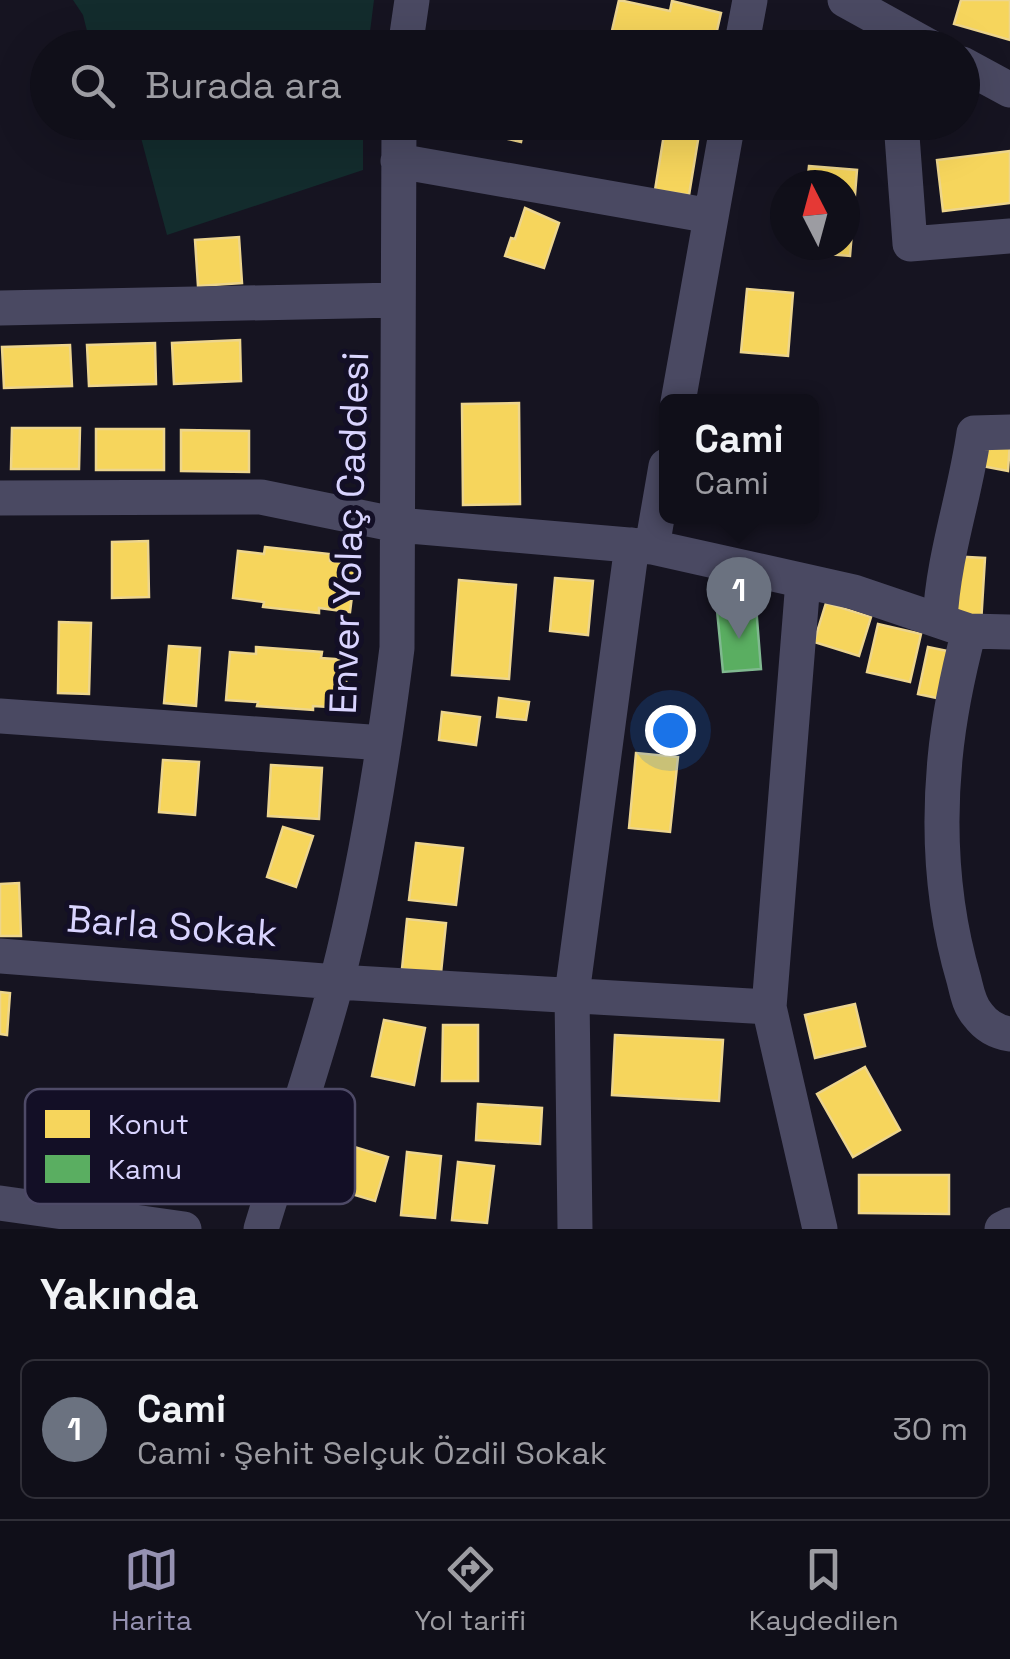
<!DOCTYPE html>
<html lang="tr">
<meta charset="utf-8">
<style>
:root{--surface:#100f19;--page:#191822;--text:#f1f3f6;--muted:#9c9ca2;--line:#302f38;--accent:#9591b1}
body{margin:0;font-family:"Space Grotesk",sans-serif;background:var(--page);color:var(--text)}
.compass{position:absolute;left:770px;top:170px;width:90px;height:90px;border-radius:50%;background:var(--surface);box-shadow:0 10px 40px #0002;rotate:354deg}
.you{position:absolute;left:670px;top:730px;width:35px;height:35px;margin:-25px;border:8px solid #fff;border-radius:50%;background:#1a73e8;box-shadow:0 0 0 15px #1a73e833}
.badge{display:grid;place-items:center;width:65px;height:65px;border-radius:50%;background:var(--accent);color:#fff;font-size:32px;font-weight:700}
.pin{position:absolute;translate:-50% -82px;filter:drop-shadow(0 2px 5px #0008)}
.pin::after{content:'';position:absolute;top:52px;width:35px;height:30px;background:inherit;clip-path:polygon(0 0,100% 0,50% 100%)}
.popup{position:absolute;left:659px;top:394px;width:160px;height:130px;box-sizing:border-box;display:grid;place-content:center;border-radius:15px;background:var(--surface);filter:drop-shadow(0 2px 8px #0005);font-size:32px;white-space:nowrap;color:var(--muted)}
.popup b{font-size:38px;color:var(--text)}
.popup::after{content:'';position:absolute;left:50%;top:100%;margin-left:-20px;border:20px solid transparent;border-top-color:var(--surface)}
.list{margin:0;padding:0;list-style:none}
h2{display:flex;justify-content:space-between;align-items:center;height:130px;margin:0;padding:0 40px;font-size:42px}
h2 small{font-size:32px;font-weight:400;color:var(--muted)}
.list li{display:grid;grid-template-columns:65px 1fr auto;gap:30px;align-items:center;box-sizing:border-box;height:140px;margin:0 20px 20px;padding:0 20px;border:2px solid var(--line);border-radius:15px}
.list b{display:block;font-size:38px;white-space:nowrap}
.list p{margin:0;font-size:32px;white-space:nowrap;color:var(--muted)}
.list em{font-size:32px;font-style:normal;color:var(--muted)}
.icon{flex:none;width:55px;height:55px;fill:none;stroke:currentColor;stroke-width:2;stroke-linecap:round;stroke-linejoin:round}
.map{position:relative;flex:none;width:1010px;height:1229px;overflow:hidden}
.search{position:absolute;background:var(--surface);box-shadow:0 10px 40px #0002;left:30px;right:30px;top:30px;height:110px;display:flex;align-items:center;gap:25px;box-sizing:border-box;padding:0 35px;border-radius:55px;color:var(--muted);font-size:38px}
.sheet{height:290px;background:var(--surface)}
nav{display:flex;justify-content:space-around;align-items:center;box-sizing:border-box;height:140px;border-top:2px solid var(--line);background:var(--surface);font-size:28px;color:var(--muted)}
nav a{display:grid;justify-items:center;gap:5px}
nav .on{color:var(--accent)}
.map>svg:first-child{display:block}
.green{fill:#132c2d}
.homes{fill:#f6d55c;stroke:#edd58d;stroke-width:2.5}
.public{fill:#5aae61;stroke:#80b990;stroke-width:2.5}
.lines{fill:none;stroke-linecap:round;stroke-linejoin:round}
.minor{stroke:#4a4962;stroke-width:35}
.labels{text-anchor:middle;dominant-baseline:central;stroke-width:10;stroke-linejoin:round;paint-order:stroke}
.street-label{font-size:38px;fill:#d9d4ff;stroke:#130f26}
.key{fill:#130f26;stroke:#4e4a67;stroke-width:2.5}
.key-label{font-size:28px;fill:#d9d4ff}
</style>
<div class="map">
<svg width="1010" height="1229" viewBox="0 0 1010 1229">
<rect width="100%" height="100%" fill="#161421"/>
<path class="green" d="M73,0H374L368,48L91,47L83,15Z
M137,123H363V170L167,235Z"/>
<path class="homes" d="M619,0L670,11L672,1L721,13L713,48H608Z
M961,0H1010V40L954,24Z
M458,122H525L521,142L457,127Z
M666,122H701L689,195L655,190Z
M1010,151V203L943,211L937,160Z
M809,166L857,170L850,256L802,252L803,245H845V185H807Z
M525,208L559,223L544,268L505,256L511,238L515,239Z
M239,237L242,283L198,286L195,240Z
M747,289L793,293L788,356L741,352Z
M240,340L241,381L174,384L172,343Z
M155,343L156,384L89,386L87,345Z
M70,345L72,386L4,388L2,347Z
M519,403L520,504L463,505L462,404Z
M12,428H80L79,469H11Z
M96,429H164V470H96Z
M181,430L249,431V472L181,471Z
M988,437L1010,442L1008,471L982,466Z
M148,541L149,597L112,598V542Z
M265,547L330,554V561L356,564L350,612L319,608V613L263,607L264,602L233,598L238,551L264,554Z
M949,556L985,558L981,624L945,622Z
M555,578L593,581L588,635L550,631Z
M459,580L516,585L509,679L452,675Z
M826,603L871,617L859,656L814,642Z
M59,622L91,623L89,694L58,693Z
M878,624L921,634L910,682L867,672Z
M169,646L200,648L196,706L164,703Z
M256,647L322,652L321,658L348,660L344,708L313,706V710L257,706L258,702L226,700L230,652L256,654Z
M928,647L957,653L946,700L918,694Z
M499,698L529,702L526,720L497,717Z
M442,712L480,717L476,745L439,740Z
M636,753L678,757L670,832L629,828Z
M163,760L199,762L195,815L159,812Z
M271,765L322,768L319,819L268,816Z
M283,827L313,836L296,887L267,877Z
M416,843L463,848L456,905L409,900Z
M19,883L21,936H0V884Z
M407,919L446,923L441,973L402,969Z
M0,992L10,993L7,1035L0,1034Z
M855,1004L865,1046L815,1058L805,1015Z
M384,1020L425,1028L414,1085L372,1076Z
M443,1025H478V1081H442Z
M615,1035L723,1040L719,1101L612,1095Z
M865,1067L900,1130L853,1157L817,1094Z
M478,1104L542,1108L540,1144L476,1140Z
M351,1146L388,1157L375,1201L338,1190Z
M407,1152L441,1156L435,1218L401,1215Z
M458,1162L494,1166L487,1223L452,1220Z
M859,1175H949V1214L859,1213Z"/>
<path class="public" d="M756,606L761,669L723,672L717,610Z"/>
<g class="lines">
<path class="minor" d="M845,0L932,48
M405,48L412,0
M741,48L750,0
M962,64L1010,90
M901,122L910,244L1010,236
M398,161L711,216
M0,308L398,300
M678,402L728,122
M0,498L261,497L398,525L652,547L854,592L969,631L1010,632
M652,547L666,466
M940,621C943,556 965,497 974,433L1010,432
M969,631C958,673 949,716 945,759C938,833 943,909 964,980C967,992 969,1005 978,1015C986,1026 997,1032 1010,1034
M0,716L384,743
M0,956L337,982L769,1007L820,1229
M769,1007L803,581
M0,1203L184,1229
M261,1229C286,1146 315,1064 337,980C365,871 383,760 397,648L399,122
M575,1229L572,994L632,545
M1002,1229L1010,1225"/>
</g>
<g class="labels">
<g class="street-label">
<text transform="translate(349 533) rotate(-88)">Enver Yolaç Caddesi</text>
<text transform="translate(172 926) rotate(4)">Barla Sokak</text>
</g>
</g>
<rect x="25" y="1089" width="330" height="115" rx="15" class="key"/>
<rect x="45" y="1110" width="45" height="28" fill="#f6d55c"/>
<rect x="45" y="1155" width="45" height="28" fill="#5aae61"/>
<g class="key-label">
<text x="108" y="1134">Konut</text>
<text x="108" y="1179">Kamu</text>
</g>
</svg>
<svg class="compass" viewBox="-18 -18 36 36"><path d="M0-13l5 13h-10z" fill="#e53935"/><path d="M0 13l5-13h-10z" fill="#9c9ca2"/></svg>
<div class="you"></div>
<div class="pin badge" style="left:739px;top:639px;background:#6b7280">1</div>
<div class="popup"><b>Cami</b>Cami</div>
<div class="search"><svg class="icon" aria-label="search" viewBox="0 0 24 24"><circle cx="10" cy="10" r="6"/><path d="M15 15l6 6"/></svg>Burada ara</div>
</div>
<section class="sheet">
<h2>Yakında<small></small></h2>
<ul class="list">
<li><span class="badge" style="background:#6b7280">1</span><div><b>Cami</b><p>Cami · Şehit Selçuk Özdil Sokak</p></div><em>30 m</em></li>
</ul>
</section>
<nav>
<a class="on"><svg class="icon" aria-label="map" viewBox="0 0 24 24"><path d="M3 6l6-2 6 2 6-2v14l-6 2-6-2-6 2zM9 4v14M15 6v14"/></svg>Harita</a>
<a><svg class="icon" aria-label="directions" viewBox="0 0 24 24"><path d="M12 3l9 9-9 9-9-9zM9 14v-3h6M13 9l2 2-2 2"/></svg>Yol tarifi</a>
<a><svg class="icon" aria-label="saved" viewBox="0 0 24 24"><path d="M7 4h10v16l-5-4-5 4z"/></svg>Kaydedilen</a>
</nav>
